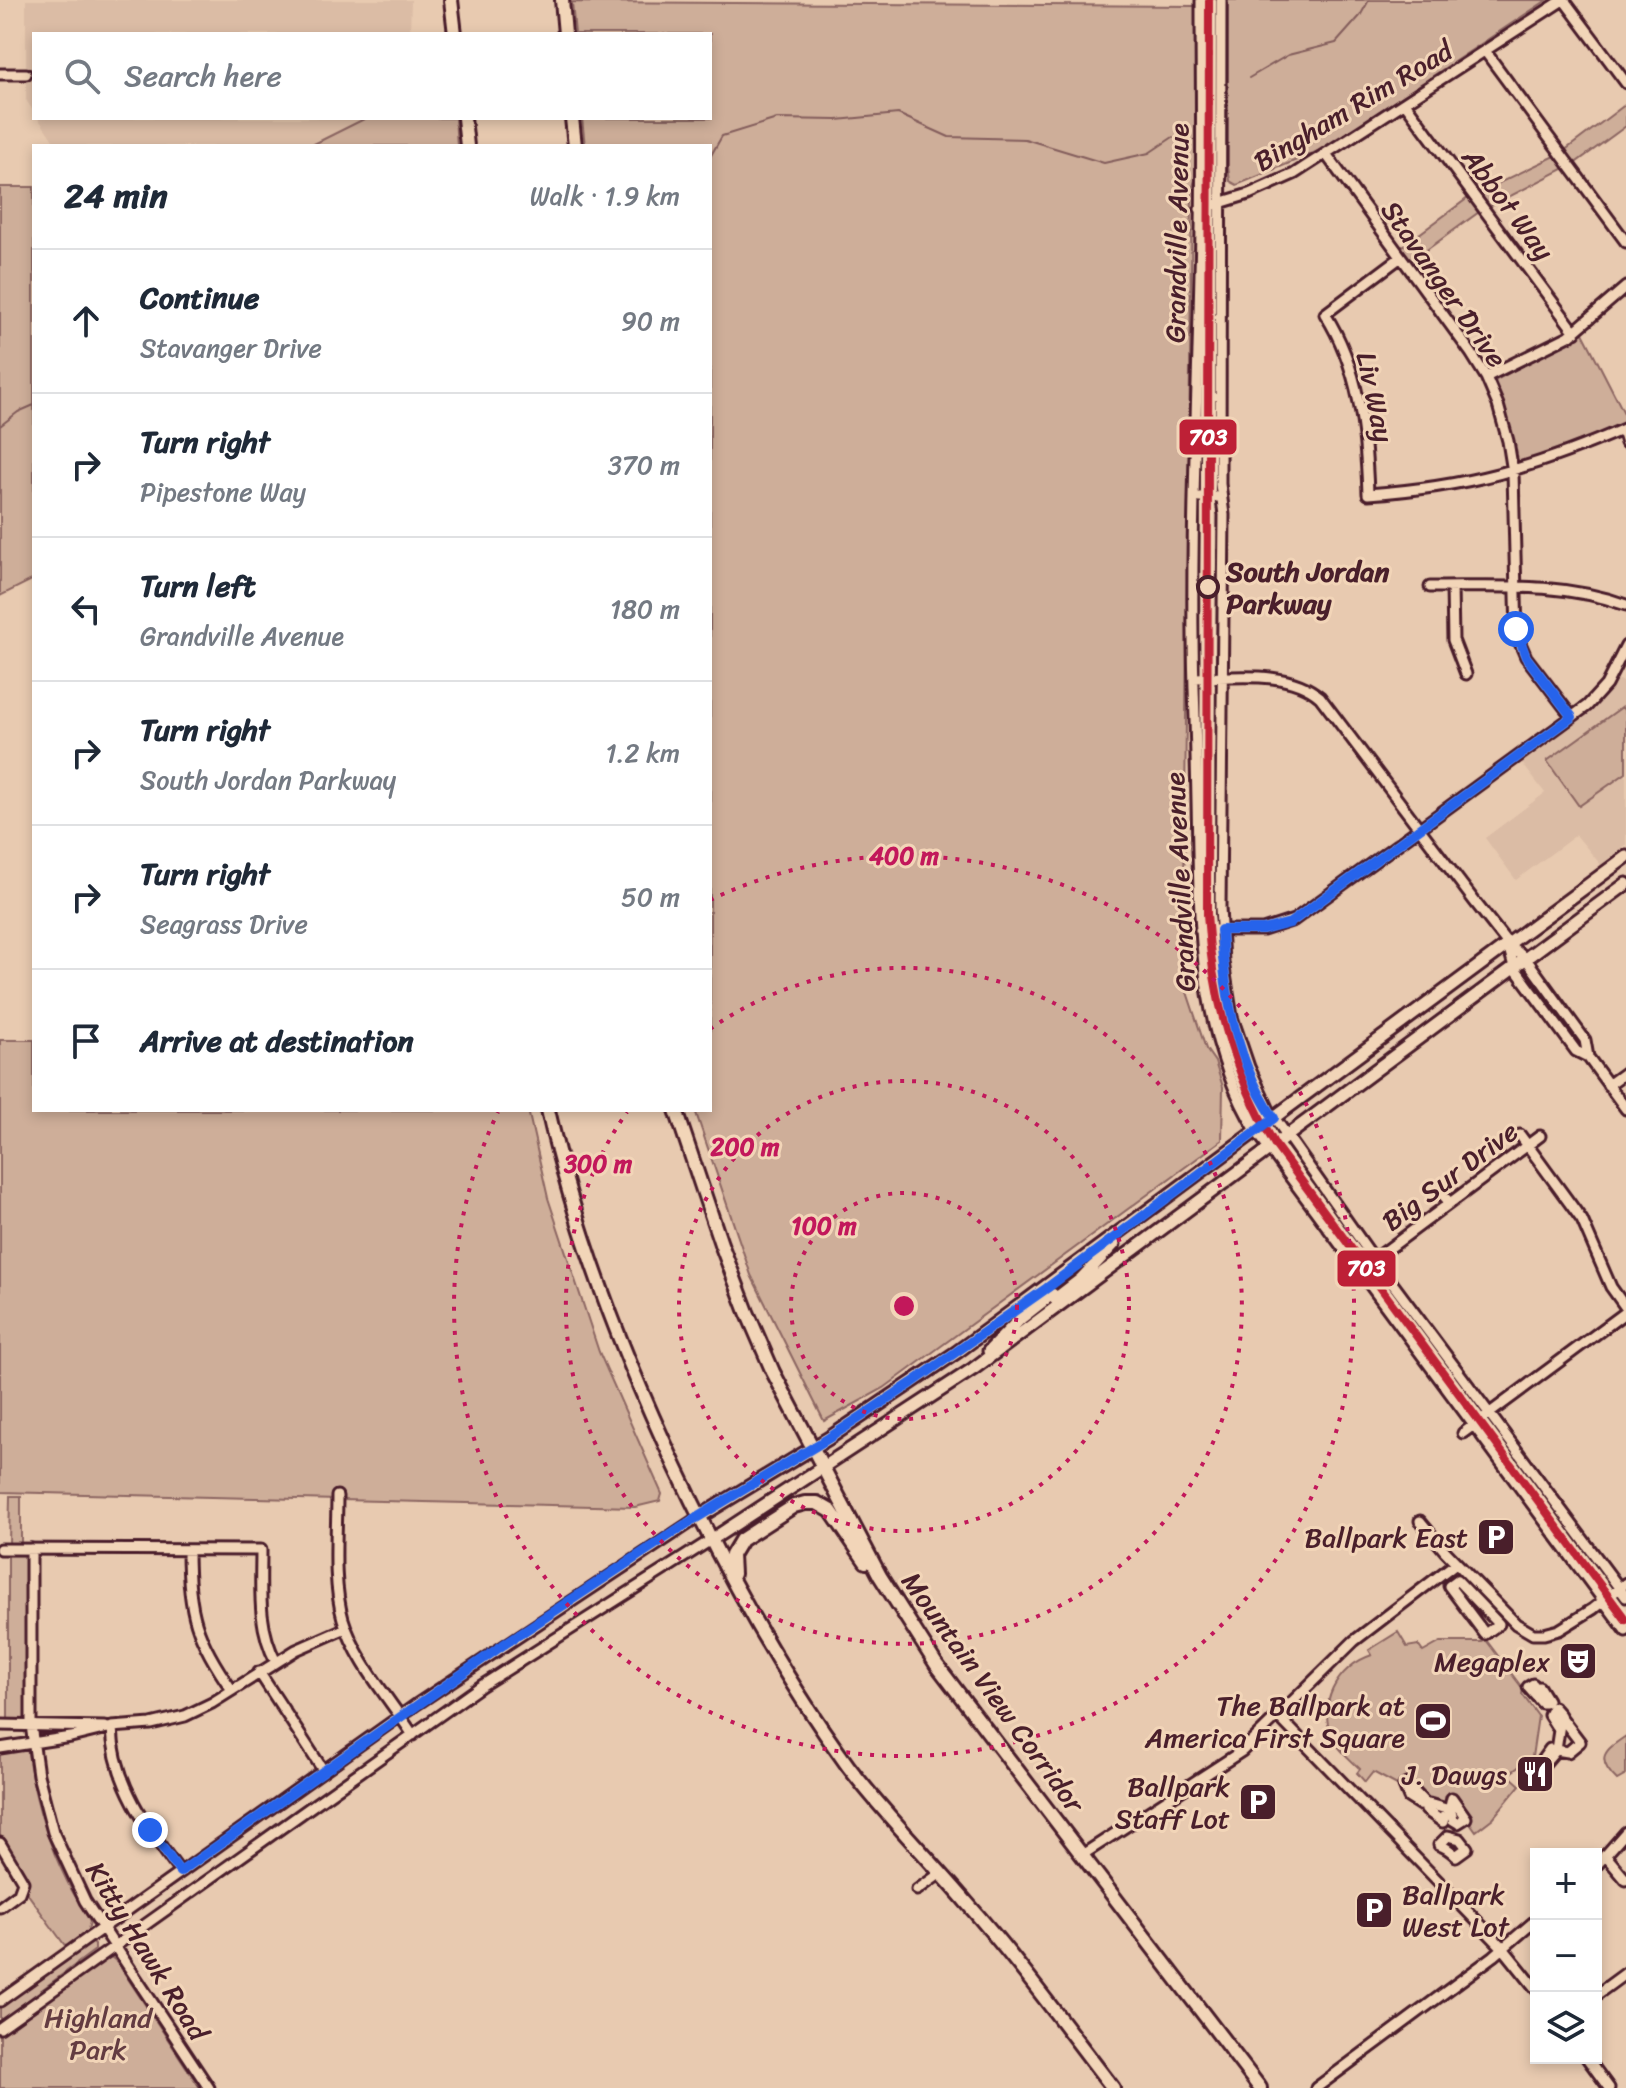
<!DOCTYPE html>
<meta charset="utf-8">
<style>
:root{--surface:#fff;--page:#f2f2f3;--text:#1f2937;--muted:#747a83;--line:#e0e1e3}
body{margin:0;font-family:Sriracha,sans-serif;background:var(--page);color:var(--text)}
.controls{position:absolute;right:24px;bottom:24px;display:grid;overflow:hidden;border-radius:0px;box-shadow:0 4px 12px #0003}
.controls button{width:72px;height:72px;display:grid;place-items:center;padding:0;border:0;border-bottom:2px solid var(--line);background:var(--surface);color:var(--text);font:40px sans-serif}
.stop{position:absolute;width:24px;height:24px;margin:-18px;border:6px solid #2563eb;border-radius:50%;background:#fff}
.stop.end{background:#2563eb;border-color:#fff;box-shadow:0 2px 8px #0008}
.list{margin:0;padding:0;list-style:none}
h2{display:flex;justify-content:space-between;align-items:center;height:104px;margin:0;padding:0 32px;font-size:34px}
h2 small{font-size:26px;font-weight:400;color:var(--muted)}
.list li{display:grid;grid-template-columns:52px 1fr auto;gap:24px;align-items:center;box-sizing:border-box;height:144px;padding:0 32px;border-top:2px solid var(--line)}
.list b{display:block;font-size:30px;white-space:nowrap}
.list p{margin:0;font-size:26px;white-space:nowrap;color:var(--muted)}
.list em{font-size:26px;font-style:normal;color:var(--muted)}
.icon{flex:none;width:44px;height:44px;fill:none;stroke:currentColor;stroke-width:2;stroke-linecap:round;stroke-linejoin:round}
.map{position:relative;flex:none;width:1626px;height:2088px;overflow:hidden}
.search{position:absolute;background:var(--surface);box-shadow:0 4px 12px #0003;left:32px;top:32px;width:680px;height:88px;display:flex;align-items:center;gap:20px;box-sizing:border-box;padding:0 28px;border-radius:0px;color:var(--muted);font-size:30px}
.panel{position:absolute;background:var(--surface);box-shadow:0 4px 12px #0003;left:32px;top:144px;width:680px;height:968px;border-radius:0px}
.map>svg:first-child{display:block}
.built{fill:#dbbca5}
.green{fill:#ceae99;stroke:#8c6662;stroke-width:2}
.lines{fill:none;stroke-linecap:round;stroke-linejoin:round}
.stream{stroke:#835d5b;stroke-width:2}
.minor-casing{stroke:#4a1f2b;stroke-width:15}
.major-casing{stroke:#4a1f2b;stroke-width:17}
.highway-casing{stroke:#4a1f2b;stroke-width:18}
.minor{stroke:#f2d5b8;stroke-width:9}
.major{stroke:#f2d5b8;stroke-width:11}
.highway{stroke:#f2d5b8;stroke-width:12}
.rail-1-casing{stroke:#f2d5b8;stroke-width:14}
.rail-1{stroke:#be2036;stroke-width:8}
.route{stroke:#2563eb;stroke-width:10}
.ring{fill:none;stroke:#c2185b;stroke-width:4;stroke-dasharray:4 8}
.stop-dot{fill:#f2d5b8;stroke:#4a1f2b;stroke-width:4}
.labels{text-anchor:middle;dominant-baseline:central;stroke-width:6;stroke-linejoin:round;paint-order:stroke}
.street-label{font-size:28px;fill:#4a1f2b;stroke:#f2d5b8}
.stop-label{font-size:28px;font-weight:bold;fill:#4a1f2b;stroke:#f2d5b8;text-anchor:start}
.poi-label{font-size:28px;fill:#4a1f2b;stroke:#f2d5b8;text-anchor:end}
.park-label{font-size:28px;fill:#643c41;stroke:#f2d5b8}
.centre{fill:#c2185b;stroke:#f2d5b8;stroke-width:4}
.ring-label{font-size:24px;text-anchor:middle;font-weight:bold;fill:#c2185b;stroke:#f2d5b8;stroke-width:6;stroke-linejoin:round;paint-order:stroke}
.line-badge{stroke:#f2d5b8;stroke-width:3}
.badge-label{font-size:22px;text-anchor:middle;font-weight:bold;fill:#fff}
</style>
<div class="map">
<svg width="1626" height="2088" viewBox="0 0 1626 2088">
<rect width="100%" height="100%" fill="#e8cab0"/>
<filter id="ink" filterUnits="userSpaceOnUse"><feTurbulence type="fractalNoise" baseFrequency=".0125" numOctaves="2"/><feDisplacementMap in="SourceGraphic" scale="16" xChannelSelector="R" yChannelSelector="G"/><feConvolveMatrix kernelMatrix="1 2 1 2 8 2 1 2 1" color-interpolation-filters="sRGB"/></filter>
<g filter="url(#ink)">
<path class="built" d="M26,0H411L410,34H34V112L26,100Z
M38,118H366L310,146H57Z
M1618,679L1626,685V845L1601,865L1576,835L1516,880L1485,838L1545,793L1521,762L1597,705Z"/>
<path class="green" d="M1228,0H1547L1323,149L1237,185L1230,181L1228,167Z
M572,2L1195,6V180L1192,190L1183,980L1206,1049L1215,1062L1223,1087L1222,1140L884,1388L824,1421L751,1275L695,1110H710V146H585L582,118H710V34H575Z
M1626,104V126L1574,164L1564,151Z
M366,118H455L457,146H310Z
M1555,156L1565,168L1489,207L1478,193Z
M0,187H34V579L0,596Z
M1468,198L1479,212L1410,262L1399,249Z
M1583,333L1626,417V424L1521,463L1516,458L1508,422L1494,385L1496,380Z
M1622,707L1626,713V773L1579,806L1547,761Z
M0,1040H34V1110H528L548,1198L599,1352L662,1494L660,1501L635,1507L0,1492Z
M10,1496H21V1545H9Z
M8,1552L26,1554L25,1722H8Z
M1398,1632L1407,1647L1418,1645L1423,1652L1441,1642H1482L1486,1640L1523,1689L1522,1694L1538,1716L1532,1757L1505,1777L1507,1780L1511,1777L1520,1785L1493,1818L1476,1831L1453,1799L1450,1807L1425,1801L1406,1780L1397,1785L1373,1772L1365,1782L1357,1773L1360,1769C1351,1760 1341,1752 1334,1741C1315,1706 1337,1666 1372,1655L1369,1650Z
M1626,1736V1775L1617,1780C1594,1758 1605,1750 1626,1736Z
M27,1747C33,1793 45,1837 66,1879C73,1894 83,1908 90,1922L87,1933L66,1947L25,1890L27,1884L0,1836V1751Z
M91,1941L95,1945V1950L0,2021V2005Z
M111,1957L117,1962L200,2088H0V2032L29,2012H33L106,1958Z"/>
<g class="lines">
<path class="stream" d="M1249,78L1288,55L1336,43L1360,16L1369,0
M710,157L722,136L777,119L837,120L898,114L949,137L1025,139L1104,163L1149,153L1173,137
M0,426L18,412L34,405"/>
<g class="minor-casing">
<path id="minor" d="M1201,0C1201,90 1203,181 1200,272C1197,411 1190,550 1194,688C1196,743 1197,797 1198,852C1200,948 1204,1047 1257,1132L1626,1631
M1221,0L1220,484L1224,515L1220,907L1223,962L1232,1017L1249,1067L1269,1110L1369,1252L1626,1597
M1564,0L1626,83
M1485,51L1626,242
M0,74H26
M1405,103L1575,332
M1326,154L1471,353L1486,377L1498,405L1508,441L1513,472L1517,636L1526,657L1572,717
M1200,209L1249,194L1294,174L1563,0
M1401,257L1325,314C1359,367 1366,432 1368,494C1467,487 1535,468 1626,428
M1486,377L1569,336L1626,287
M1622,430L1626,443
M1194,497H1221
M1430,587C1497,587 1562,582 1626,605
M1452,587L1453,640L1466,674
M1194,678C1234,678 1287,669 1320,697L1475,902L1508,944L1526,959L1585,1040L1588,1057
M1200,930H1263L1294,920L1587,706L1606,685L1626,646
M1508,944L1514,967L1576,1051L1588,1057L1626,1109
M1608,1085L1626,1072
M1520,1135L1582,1220L1611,1287L1626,1308
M1442,1194L1450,1203
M1348,1279L1540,1136
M1463,1433L1626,1312
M337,1496C337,1536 332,1580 343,1619C356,1662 389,1698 413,1735
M1420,1521L1445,1551L1516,1624L1533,1634H1544L1559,1630L1593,1609L1626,1583
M0,1549L261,1550C261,1589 257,1626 276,1662
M31,1549V1725L38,1775L53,1832L85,1901L209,2088
M188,1550C188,1612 196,1639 232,1690
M1457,1580L1499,1624L1485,1634L1449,1586Z
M259,1672L323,1770
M1533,1684L1536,1689L1539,1687L1547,1700L1545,1703H1542L1528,1687Z
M1553,1707L1560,1715L1556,1726L1549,1715Z
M1278,1716L1503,1948L1536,1989
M1561,1717L1580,1742L1568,1752L1556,1750Z
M0,1725L105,1727
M112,1727C113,1783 148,1829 180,1872
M0,1748L71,1737L112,1727L151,1724L185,1716L212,1703L296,1650L346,1628
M1550,1749L1556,1750L1539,1770L1537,1767Z
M1407,1784L1423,1801L1420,1805L1409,1798L1404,1786Z
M1452,1798L1466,1818L1458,1823L1453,1820L1450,1807Z
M1429,1804L1446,1809L1443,1822L1426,1810Z
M1448,1836L1460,1839L1467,1848L1456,1856C1452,1852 1446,1847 1439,1845Z
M0,1843L23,1882L19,1893L0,1907
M1082,1855L1242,1751L1354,1641L1456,1563
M1605,1855L1626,1880
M1596,1866L1626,1832
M917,1890L941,1873
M1596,1995L1626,1973
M0,2001L417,1704L699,1517
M0,2028L481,1686L711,1540
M1587,2058L1609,2088
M1316,2088L1494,1956L1536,1920"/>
</g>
<g class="major-casing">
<path id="major" d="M1055,1299L1081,1279L1114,1244
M989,1351L1020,1319L1052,1294
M699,1517L829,1438L957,1352L1626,857
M711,1540L973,1369L1626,884"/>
</g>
<g class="highway-casing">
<path id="highway" d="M451,0L455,34
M562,0L565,34
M464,118L467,146
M572,118L575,146
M548,1110C576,1235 622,1353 676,1468C725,1572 780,1673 848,1766C884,1814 928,1857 967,1903C1019,1962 1065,2026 1113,2088
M676,1110L721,1244L747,1312L773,1372L880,1576L936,1664L1260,2088
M733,1574L732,1555L741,1540L794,1506L805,1503H817L831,1511L866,1562"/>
</g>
<use href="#minor" class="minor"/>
<use href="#major" class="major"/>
<use href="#highway" class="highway"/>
<g class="rail-1-casing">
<path id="rail-1" d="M1209,0L1207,914C1212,998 1233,1072 1275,1145L1626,1620"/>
</g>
<use href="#rail-1" class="rail-1"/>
</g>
</g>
<g class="lines" filter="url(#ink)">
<path class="route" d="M150,1830L180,1872L503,1645L683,1526L829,1438L912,1383L1047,1288L1274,1118C1237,1065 1224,993 1221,930H1263L1290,923L1572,717L1526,657L1516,629"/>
</g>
<g class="ring">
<circle cx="904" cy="1306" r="113"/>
<circle cx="904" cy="1306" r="225"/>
<path d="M710 1029A338 338 0 1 1 627 1112"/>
<path d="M710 900A450 450 0 1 1 498 1112"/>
</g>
<defs>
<g id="parking-square" transform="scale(2)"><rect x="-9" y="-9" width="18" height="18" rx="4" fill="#4a1f2b" stroke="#f2d5b8"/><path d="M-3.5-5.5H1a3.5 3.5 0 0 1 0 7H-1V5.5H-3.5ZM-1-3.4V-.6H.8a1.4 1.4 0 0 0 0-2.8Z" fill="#fff"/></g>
<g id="theatre-square" transform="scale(2)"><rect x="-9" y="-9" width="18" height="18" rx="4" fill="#4a1f2b" stroke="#f2d5b8"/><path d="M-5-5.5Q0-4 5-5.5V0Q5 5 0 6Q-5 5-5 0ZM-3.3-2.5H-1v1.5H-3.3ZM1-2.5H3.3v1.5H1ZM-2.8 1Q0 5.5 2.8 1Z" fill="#fff"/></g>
<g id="stadium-square" transform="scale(2)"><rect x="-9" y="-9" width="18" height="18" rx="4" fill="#4a1f2b" stroke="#f2d5b8"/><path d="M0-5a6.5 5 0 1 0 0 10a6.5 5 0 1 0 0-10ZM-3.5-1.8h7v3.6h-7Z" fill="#fff"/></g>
<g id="restaurant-square" transform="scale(2)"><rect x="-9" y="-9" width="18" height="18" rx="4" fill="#4a1f2b" stroke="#f2d5b8"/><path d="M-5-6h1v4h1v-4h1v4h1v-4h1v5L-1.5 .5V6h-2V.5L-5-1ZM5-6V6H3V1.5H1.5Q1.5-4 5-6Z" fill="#fff"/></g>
</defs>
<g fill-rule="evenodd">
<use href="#parking-square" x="1496" y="1537"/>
<use href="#theatre-square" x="1578" y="1661"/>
<use href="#stadium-square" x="1433" y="1721"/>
<use href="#restaurant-square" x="1535" y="1774"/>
<use href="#parking-square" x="1258" y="1802"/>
<use href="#parking-square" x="1374" y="1910"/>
</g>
<circle class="stop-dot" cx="1208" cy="587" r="10"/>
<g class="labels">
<g class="street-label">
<text transform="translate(1353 106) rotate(-31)">Bingham Rim Road</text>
<text transform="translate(1508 204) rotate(53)">Abbot Way</text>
<text transform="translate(1177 233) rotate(-89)">Grandville Avenue</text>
<text transform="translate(1444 284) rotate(55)">Stavanger Drive</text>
<text transform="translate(1375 397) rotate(78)">Liv Way</text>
<text transform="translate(1180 882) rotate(-93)">Grandville Avenue</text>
<text transform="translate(1450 1176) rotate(-37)">Big Sur Drive</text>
<text transform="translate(993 1692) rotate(54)">Mountain View Corridor</text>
<text transform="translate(147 1951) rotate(58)">Kitty Hawk Road</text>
</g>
<g class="stop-label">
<text x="1226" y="571">South Jordan<tspan x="1226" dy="32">Parkway</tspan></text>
</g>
<g class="poi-label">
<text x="1468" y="1537">Ballpark East</text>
<text x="1550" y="1661">Megaplex</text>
<text x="1405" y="1705">The Ballpark at<tspan x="1405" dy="32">America First Square</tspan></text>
<text x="1507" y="1774">J. Dawgs</text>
<text x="1230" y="1786">Ballpark<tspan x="1230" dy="32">Staff Lot</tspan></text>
<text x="1402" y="1894" text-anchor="start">Ballpark<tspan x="1402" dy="32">West Lot</tspan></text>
</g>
<g class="park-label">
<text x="98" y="2017">Highland<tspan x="98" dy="32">Park</tspan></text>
</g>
</g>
<circle cx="904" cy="1306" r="12" class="centre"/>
<g class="ring-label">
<text x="904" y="864">400 m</text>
<text x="745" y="1155">200 m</text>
<text x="598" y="1172">300 m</text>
<text x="824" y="1234">100 m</text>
</g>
<g class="line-badge">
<rect x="1178" y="418" width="60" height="38" rx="8" fill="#be2036"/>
<rect x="1336" y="1249" width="61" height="39" rx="8" fill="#be2036"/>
</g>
<g class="badge-label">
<text x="1208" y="445">703</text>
<text x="1366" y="1276">703</text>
</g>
</svg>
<div class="controls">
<button>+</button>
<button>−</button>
<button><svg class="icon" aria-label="layers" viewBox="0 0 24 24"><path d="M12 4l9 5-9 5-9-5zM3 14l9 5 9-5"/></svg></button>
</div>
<div class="stop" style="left:1516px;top:629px"></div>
<div class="stop end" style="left:150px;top:1830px"></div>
<div class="search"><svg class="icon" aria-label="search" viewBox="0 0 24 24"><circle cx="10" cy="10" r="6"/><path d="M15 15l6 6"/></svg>Search here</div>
<section class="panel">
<h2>24 min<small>Walk · 1.9 km</small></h2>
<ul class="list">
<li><svg class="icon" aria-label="ahead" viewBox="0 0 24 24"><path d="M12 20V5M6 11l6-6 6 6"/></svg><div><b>Continue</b><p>Stavanger Drive</p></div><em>90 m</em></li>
<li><svg class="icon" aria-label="right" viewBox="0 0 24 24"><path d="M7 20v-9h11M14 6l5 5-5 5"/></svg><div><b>Turn right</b><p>Pipestone Way</p></div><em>370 m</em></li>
<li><svg class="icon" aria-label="left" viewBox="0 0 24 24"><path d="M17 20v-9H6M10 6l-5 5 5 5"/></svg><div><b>Turn left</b><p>Grandville Avenue</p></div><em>180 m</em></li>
<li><svg class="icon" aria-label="right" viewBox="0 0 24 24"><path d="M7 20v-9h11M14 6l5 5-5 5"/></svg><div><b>Turn right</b><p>South Jordan Parkway</p></div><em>1.2 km</em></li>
<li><svg class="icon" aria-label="right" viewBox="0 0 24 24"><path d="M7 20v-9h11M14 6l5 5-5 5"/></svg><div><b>Turn right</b><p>Seagrass Drive</p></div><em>50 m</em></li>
<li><svg class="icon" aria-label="arrive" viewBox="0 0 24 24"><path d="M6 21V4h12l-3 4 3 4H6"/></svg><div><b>Arrive at destination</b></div></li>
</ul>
</section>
</div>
